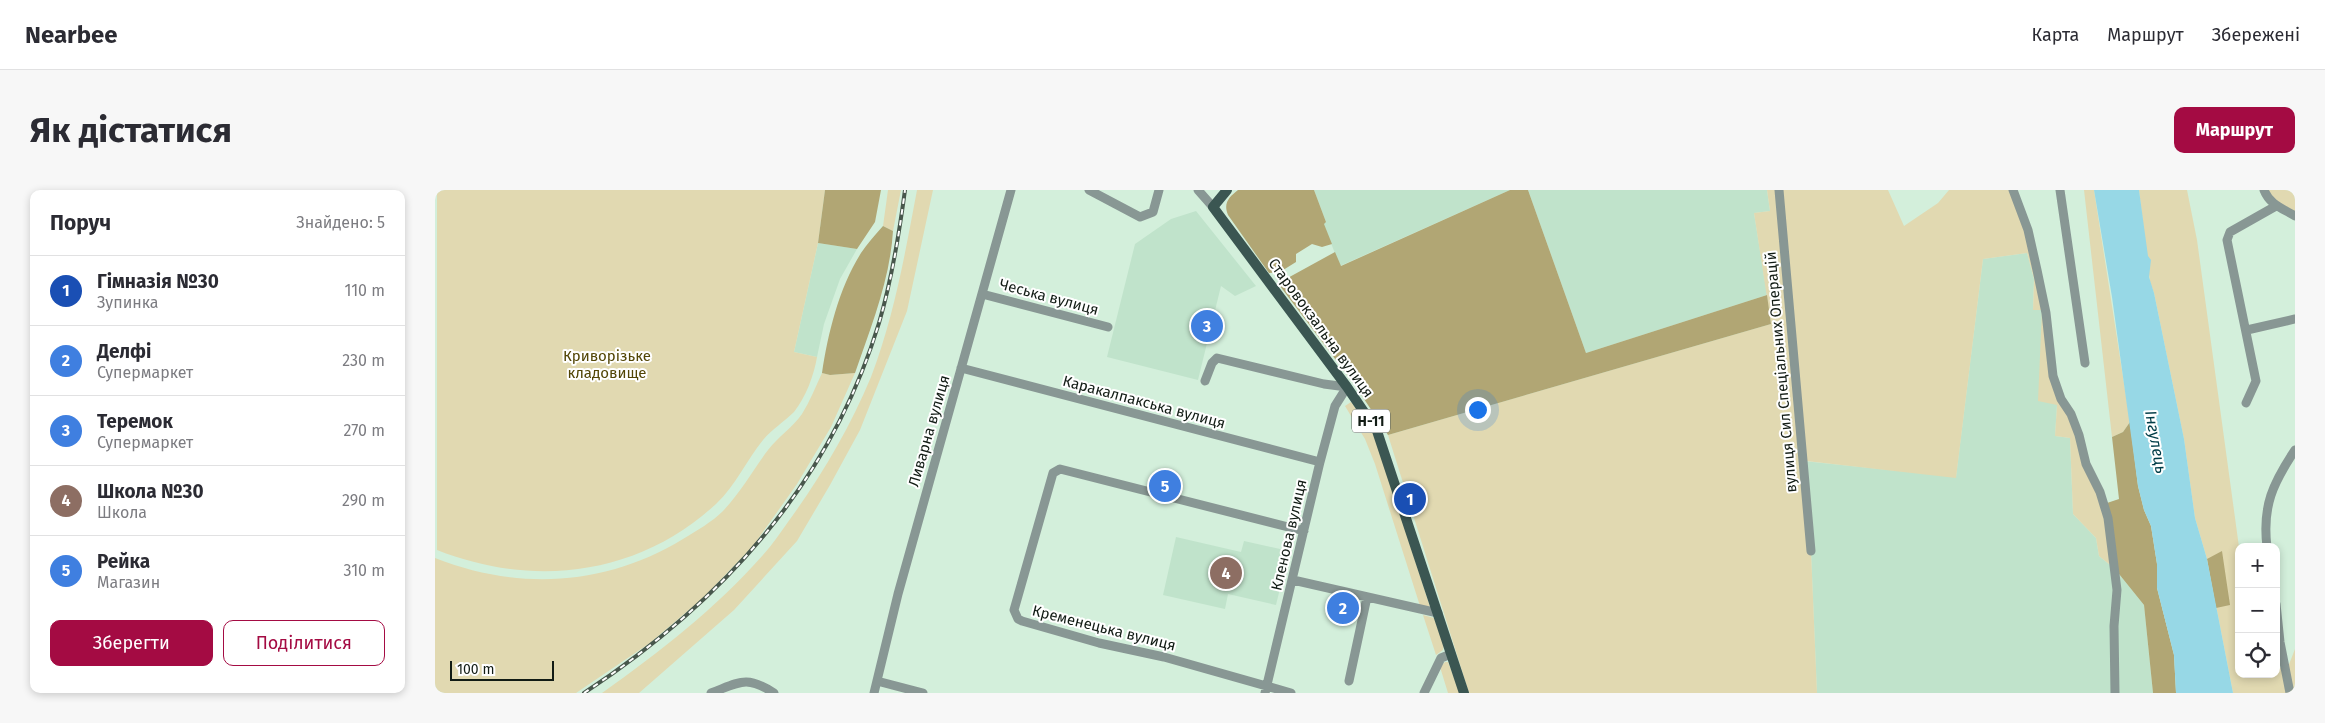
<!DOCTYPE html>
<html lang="uk">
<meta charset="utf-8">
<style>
:root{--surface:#fff;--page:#f7f7f7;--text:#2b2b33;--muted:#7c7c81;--line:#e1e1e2;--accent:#a40b43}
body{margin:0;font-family:"Fira Sans",sans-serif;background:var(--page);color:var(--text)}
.controls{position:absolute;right:15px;bottom:15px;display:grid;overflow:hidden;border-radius:10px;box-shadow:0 2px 8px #0003}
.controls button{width:45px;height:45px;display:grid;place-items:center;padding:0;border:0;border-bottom:1px solid var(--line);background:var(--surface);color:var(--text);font:25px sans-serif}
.scale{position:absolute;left:15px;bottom:12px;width:104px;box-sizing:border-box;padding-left:5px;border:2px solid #121c15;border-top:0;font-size:14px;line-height:18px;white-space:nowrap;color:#121c15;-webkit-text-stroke:4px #fff;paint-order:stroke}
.you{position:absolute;left:1042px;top:219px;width:18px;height:18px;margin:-12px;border:4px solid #fff;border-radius:50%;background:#1a73e8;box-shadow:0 0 0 8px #1a73e833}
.badge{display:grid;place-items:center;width:32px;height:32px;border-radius:50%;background:var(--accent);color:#fff;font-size:16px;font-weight:700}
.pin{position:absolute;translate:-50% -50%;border:2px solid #fff;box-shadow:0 1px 5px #0006}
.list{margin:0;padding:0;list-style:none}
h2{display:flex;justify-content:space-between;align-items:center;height:65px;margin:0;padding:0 20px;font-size:21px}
h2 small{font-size:16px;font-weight:400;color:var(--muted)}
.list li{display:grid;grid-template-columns:32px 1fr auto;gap:15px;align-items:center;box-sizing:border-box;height:70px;padding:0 20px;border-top:1px solid var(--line)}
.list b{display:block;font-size:19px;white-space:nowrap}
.list p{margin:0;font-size:16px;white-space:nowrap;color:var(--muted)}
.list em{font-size:16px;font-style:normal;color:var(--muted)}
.actions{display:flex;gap:10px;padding:15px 20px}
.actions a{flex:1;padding:11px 0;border:1px solid var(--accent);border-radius:10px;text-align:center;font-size:18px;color:var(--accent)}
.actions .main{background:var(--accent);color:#fff}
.icon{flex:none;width:28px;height:28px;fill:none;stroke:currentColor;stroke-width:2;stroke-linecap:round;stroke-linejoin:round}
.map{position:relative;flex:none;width:1860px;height:503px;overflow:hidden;border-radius:10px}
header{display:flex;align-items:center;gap:30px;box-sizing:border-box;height:70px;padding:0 25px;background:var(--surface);border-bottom:1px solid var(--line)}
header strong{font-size:24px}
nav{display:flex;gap:28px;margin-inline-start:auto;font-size:18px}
.intro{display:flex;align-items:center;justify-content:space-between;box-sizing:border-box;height:120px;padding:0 30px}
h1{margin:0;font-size:35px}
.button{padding:12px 22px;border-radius:10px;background:var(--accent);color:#fff;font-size:18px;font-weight:700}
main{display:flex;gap:30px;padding:0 30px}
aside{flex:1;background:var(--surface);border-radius:10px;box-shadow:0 2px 8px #0003}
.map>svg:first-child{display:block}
.built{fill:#c0e3cb}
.green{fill:#e1d9b1}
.forest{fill:#b1a674}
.water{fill:#97d8e6}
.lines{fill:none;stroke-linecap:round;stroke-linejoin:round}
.minor{stroke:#889794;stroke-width:9}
.major{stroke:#3b5652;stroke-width:10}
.rail-casing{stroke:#48574c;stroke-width:4}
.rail{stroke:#fff;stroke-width:2;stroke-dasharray:5.5;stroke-linecap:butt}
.labels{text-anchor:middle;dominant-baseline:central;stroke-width:4;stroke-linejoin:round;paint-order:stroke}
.shield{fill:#fff;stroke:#59605b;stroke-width:1}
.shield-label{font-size:14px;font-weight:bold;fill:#121c15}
.street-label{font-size:15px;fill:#121c15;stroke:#fff}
.park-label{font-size:15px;fill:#524505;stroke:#fff}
.water-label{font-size:16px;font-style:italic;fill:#003d48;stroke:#fff}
</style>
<header>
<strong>Nearbee</strong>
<nav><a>Карта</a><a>Маршрут</a><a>Збережені</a></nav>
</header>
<div class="intro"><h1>Як дістатися</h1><a class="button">Маршрут</a></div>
<main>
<aside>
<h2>Поруч<small>Знайдено: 5</small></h2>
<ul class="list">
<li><span class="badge" style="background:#1a4fb4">1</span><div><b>Гімназія №30</b><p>Зупинка</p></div><em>110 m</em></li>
<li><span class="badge" style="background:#3f7fe0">2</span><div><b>Делфі</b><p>Супермаркет</p></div><em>230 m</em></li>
<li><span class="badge" style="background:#3f7fe0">3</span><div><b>Теремок</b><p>Супермаркет</p></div><em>270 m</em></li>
<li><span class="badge" style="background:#8d6e63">4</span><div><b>Школа №30</b><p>Школа</p></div><em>290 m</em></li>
<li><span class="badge" style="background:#3f7fe0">5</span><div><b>Рейка</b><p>Магазин</p></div><em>310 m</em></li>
</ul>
<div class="actions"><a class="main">Зберегти</a><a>Поділитися</a></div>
</aside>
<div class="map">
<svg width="1860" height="503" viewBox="0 0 1860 503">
<rect width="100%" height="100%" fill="#d3efdb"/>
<path class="built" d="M879,0H1075L905,76L888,33L891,32Z
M1093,0H1332L1335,21L1319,23L1332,105L1151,163Z
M761,21L821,96L800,106L786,96L763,190L672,167L700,54L736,29Z
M383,53L422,59L405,89L389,134L382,167L359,162Z
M1592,63L1599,89L1598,119L1607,120L1622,215L1620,246L1635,248L1638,324L1661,348L1664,366L1680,379L1709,415L1718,503H1382L1376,361L1368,271L1521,287L1548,69Z
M741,347L806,362L809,351L854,361L841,415L793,404L790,419L728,405Z"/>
<path class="green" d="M2,0H390L383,53L359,162L382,167C379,185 371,207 359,222C349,232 337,239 328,250C311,271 301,295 281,314C203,386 98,398 2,360Z
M453,0H466L458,41L448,36Z
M482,0H498L472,121L425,240L395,295L362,351L299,420L204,503H167C225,462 281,418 328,365C337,355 345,343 353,332C385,288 415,238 436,187C459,127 470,64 482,0Z
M1332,0H1341L1376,361L1382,503H1034L953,245L1336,134L1319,23L1335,21Z
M1346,0H1453L1469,36L1503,13L1514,0H1578L1593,40L1602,80L1611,123L1618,186L1626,209L1636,224L1644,245L1651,274L1669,314L1677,350L1680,379L1664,366L1661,348L1638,324L1635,248L1620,246L1622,215L1603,211L1607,120H1598L1599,89L1592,63L1548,69L1521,288L1371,271Z
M1649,0H1659L1695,232L1688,242L1677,247Z
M1704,0H1752L1762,50L1804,357V484H1841V478L1853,477L1860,459V503H1798L1772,369L1760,328L1749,249L1719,103L1715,92Z
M1829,0H1860V25H1859Z
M387,183L395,185L420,183L396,237L362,294L318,356L268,408L215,453L141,503H0V368C84,401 171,396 248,349C261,341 277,332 288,321C306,302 318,280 333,260C343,247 358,237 367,224C375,211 381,196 387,183Z
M916,212L939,243L995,417L985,416L940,274L930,249L910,216Z
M988,425L999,428L1009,455L1008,460L1001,465Z
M1010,472H1013L1025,503H1013L1005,477Z"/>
<path class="forest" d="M390,0H446L440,32L422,59L383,53Z
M803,0H879L891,32L889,34L897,54L887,57L877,54L861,64V72L845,82L834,83L793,25C788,13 794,7 803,0Z
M1075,0H1093L1151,163L1332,105L1336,134L953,245L919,194L845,96L849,90L900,62L906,76Z
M448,36L458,41C455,90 436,137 420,183L395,185L387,183C393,143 404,98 426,63C432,54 440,45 448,36Z
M1695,232L1703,296L1709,320L1716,336L1722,374V398L1739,465L1741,503H1718L1709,415L1680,379L1669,314L1684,309L1677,247L1688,242Z
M1787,361L1795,415L1781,418L1772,369Z"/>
<path class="water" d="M1659,0H1704L1713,66L1716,70L1714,87L1719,103L1749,249L1760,328L1772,369L1798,503H1741L1739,465L1722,398V374L1716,336L1709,320L1703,296L1677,107Z"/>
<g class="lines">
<path class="minor" d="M654,0L705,27L718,22L724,0
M763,0L778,17
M1344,0L1376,361
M1578,0L1593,40L1602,80L1611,123L1618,186L1626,209L1636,224L1644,245L1651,274L1665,302L1673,328L1682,400L1679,436L1680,503
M1625,0L1650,173
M1829,0C1835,15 1847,18 1860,26
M547,104L673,137
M1812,140L1860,129
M526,178L885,272
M770,191L777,173L782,168L889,194L912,197L900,216L885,272L830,503
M1811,213L1821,191L1792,50L1795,42L1841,16
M1832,357C1827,316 1838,293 1860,260
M858,390L1003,423
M1841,414L1845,452L1855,503
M442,491L488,503
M914,491L932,407
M276,503C305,492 311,485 339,503
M439,503L463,404L576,0
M856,503L729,467L664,453L587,431L583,429L579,420L618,283L625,279L869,341
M989,503L1006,468L1016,464"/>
<path class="major" d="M792,0L778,17L912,197L942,241L1029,503"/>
<g class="rail-casing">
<path id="rail" d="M149,503C287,412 395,294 444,133C457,89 464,45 470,0"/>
</g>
<use href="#rail" class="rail"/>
</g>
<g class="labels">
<rect class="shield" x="917" y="219.5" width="38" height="23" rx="4"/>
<g class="shield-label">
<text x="936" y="231">Н-11</text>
</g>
<g class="street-label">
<text transform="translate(614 107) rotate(15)">Чеська вулиця</text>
<text transform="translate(886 138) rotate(54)">Старовокзальна вулиця</text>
<text transform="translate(1346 182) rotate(-95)">вулиця Сил Спеціальних Операцій</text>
<text transform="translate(709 212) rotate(15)">Каракалпакська вулиця</text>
<text transform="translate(494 241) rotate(-74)">Ливарна вулиця</text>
<text transform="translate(854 345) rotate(-77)">Кленова вулиця</text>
<text transform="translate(669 438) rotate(14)">Кременецька вулиця</text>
</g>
<g class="park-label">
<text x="172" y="166">Криворізьке<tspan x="172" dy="17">кладовище</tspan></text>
</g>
<g class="water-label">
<text transform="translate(1721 252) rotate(80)">Інгулець</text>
</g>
</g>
</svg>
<div class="controls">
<button>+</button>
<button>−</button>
<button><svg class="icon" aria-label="locate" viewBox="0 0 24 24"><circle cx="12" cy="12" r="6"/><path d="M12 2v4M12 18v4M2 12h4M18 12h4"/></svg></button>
</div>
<div class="scale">100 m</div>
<div class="you"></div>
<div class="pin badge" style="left:975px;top:309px;background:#1a4fb4">1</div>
<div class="pin badge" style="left:908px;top:418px;background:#3f7fe0">2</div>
<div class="pin badge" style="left:772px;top:136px;background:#3f7fe0">3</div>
<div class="pin badge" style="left:791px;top:383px;background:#8d6e63">4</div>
<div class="pin badge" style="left:730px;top:296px;background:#3f7fe0">5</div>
</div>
</main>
